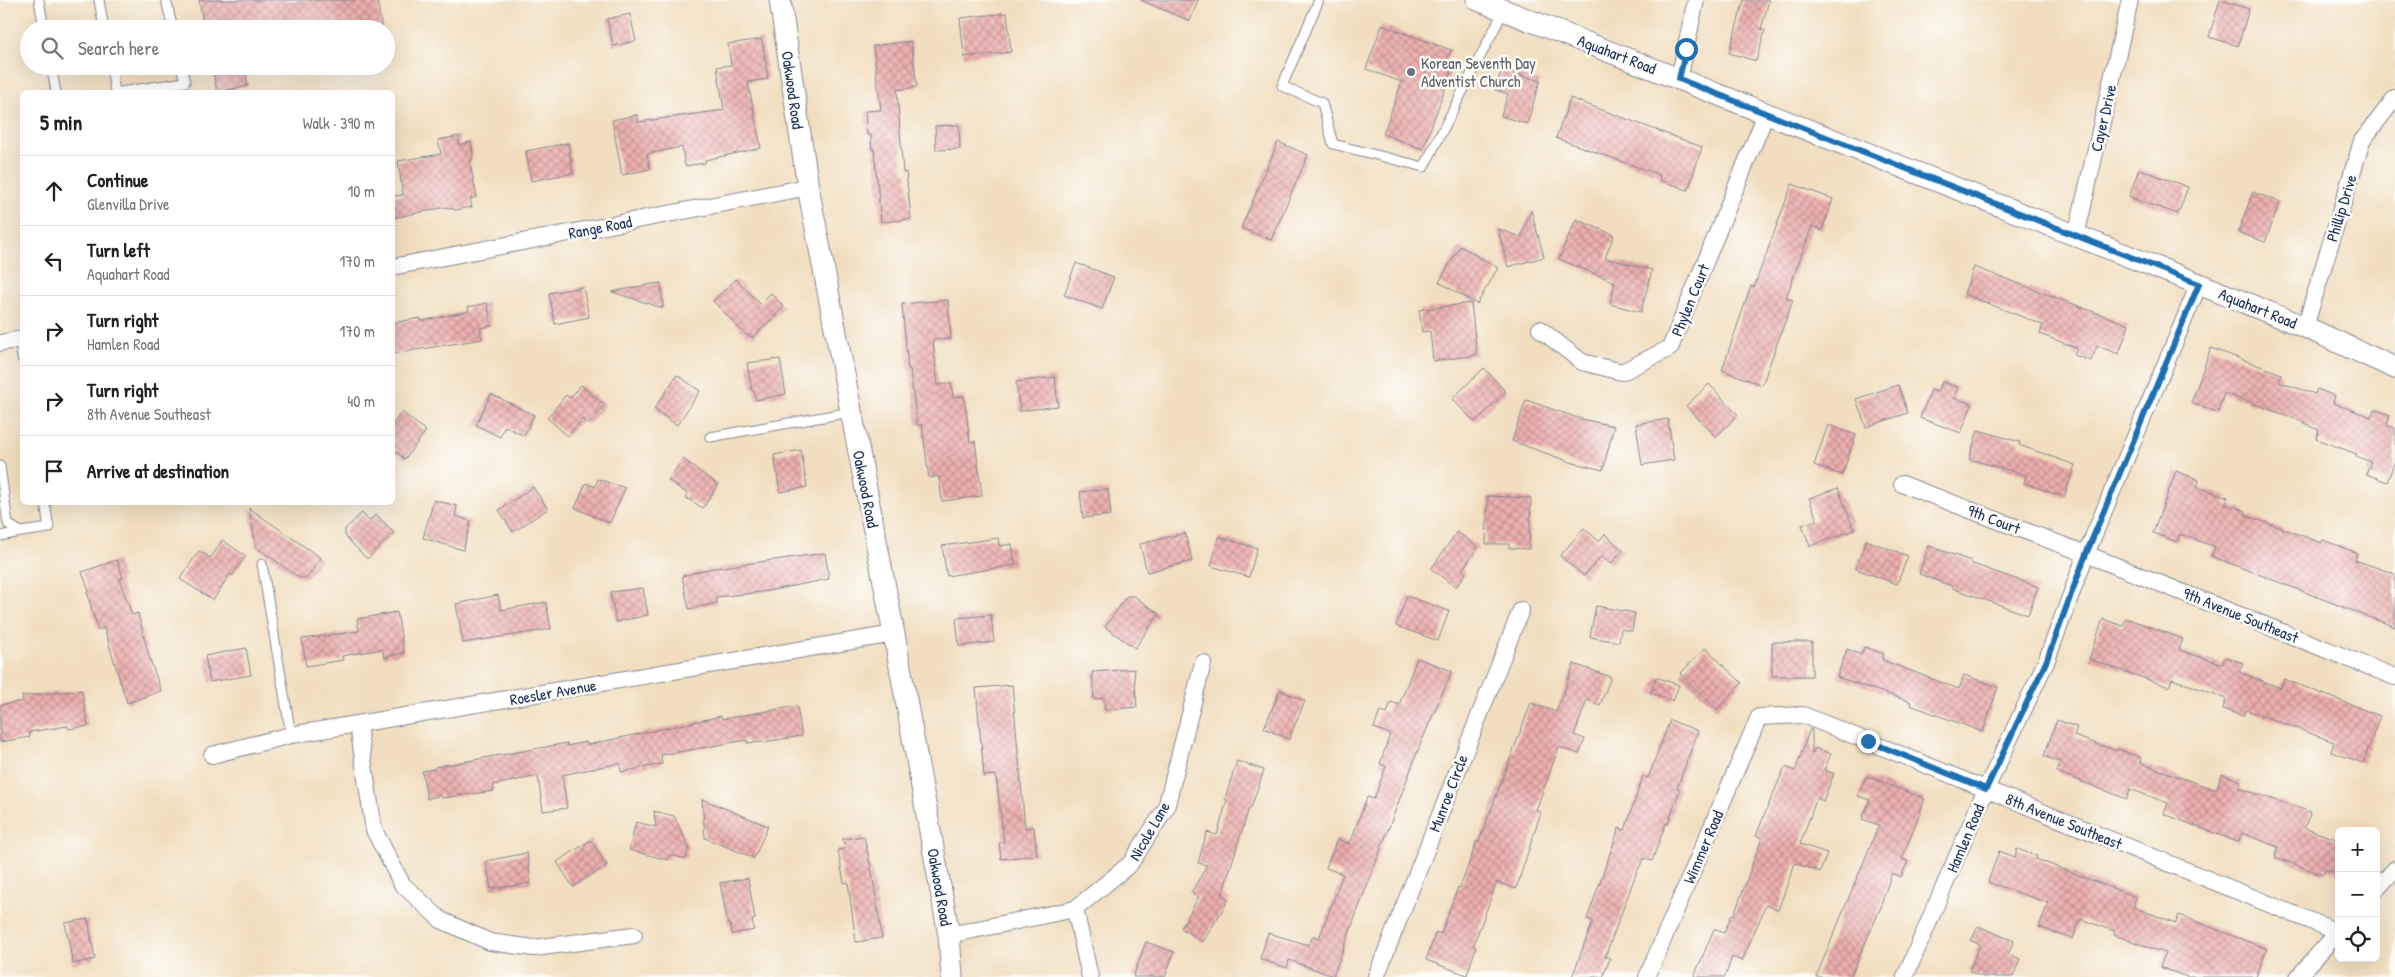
<!DOCTYPE html>
<meta charset="utf-8">
<style>
:root{--surface:#fff;--page:#f2f2f2;--text:#222;--muted:#767676;--line:#e0e0e0}
body{margin:0;font-family:"Patrick Hand",sans-serif;background:var(--page);color:var(--text)}
.controls{position:absolute;right:15px;bottom:15px;display:grid;overflow:hidden;border-radius:8px;box-shadow:0 5px 20px #0002}
.controls button{width:45px;height:45px;display:grid;place-items:center;padding:0;border:0;border-bottom:1px solid var(--line);background:var(--surface);color:var(--text);font:25px sans-serif}
.stop{position:absolute;width:15px;height:15px;margin:-11px;border:4px solid #1f6fb2;border-radius:50%;background:#fff}
.stop.end{background:#1f6fb2;border-color:#fff;box-shadow:0 1px 5px #0008}
.list{margin:0;padding:0;list-style:none}
h2{display:flex;justify-content:space-between;align-items:center;height:65px;margin:0;padding:0 20px;font-size:21px}
h2 small{font-size:16px;font-weight:400;color:var(--muted)}
.list li{display:grid;grid-template-columns:32px 1fr auto;gap:15px;align-items:center;box-sizing:border-box;height:70px;padding:0 20px;border-top:1px solid var(--line)}
.list b{display:block;font-size:19px;white-space:nowrap}
.list p{margin:0;font-size:16px;white-space:nowrap;color:var(--muted)}
.list em{font-size:16px;font-style:normal;color:var(--muted)}
.icon{flex:none;width:28px;height:28px;fill:none;stroke:currentColor;stroke-width:2;stroke-linecap:round;stroke-linejoin:round}
.map{position:relative;flex:none;width:2395px;height:977px;overflow:hidden}
.search{position:absolute;background:var(--surface);box-shadow:0 5px 20px #0002;left:20px;top:20px;width:375px;height:55px;display:flex;align-items:center;gap:12px;box-sizing:border-box;padding:0 18px;border-radius:28px;color:var(--muted);font-size:19px}
.panel{position:absolute;background:var(--surface);box-shadow:0 5px 20px #0002;left:20px;top:90px;width:375px;height:415px;border-radius:8px}
.map>svg:first-child{display:block}
.building{fill:url(#building-cross-hatch)}
.lines{fill:none;stroke-linecap:round;stroke-linejoin:round}
.service-casing{stroke:#86868f;stroke-width:11}
.minor-casing{stroke:#86868f;stroke-width:18}
.tertiary-casing{stroke:#86868f;stroke-width:23}
.service{stroke:#fff;stroke-width:9}
.minor{stroke:#fff;stroke-width:16}
.tertiary{stroke:#fff;stroke-width:21}
.route{stroke:#1f6fb2;stroke-width:6}
.worship-dot{fill:#6b7280;stroke:#fdfcf7;stroke-width:2}
.labels{text-anchor:middle;dominant-baseline:central;stroke-width:5;stroke-linejoin:round;paint-order:stroke}
.street-label{font-size:16px;fill:#1b2f5e;stroke:#fdfcf7}
.worship-label{font-size:16px;fill:#5b616d;stroke:#fdfcf7;text-anchor:start}
</style>
<div class="map">
<svg width="2395" height="977" viewBox="0 0 2395 977">
<defs>
<pattern id="building-cross-hatch" width="8" height="8" patternUnits="userSpaceOnUse" patternTransform="scale(1.25)"><rect width="8" height="8" fill="#edafad"/><path d="M0 0l8 8M0 8l8-8" fill="none" stroke="#bf8f90"/></pattern>
</defs>
<rect width="100%" height="100%" fill="#fdfcf7"/>
<filter id="ink" filterUnits="userSpaceOnUse"><feTurbulence type="fractalNoise" baseFrequency=".02" numOctaves="2"/><feDisplacementMap in="SourceGraphic" scale="10" xChannelSelector="R" yChannelSelector="G"/><feConvolveMatrix kernelMatrix="1 2 1 2 8 2 1 2 1" color-interpolation-filters="sRGB"/></filter>
<filter id="wash" filterUnits="userSpaceOnUse"><feTurbulence type="fractalNoise" baseFrequency=".0096" numOctaves="4" result="noise"/><feDisplacementMap in="SourceGraphic" scale="20" xChannelSelector="R" yChannelSelector="G"/><feGaussianBlur stdDeviation="1.12" result="paint"/><feColorMatrix in="noise" values="0 0 0 0 0 0 0 0 0 0 0 0 0 0 0 0 0 1.4 0 .05"/><feComposite in="paint" operator="in"/></filter>
<g filter="url(#wash)">
<rect width="100%" height="100%" fill="#f1dec0"/>
<g id="blocks">
<path class="building" d="M199,0H377L382,29H204Z
M1140,0H1198L1190,21Z
M1744,0H1769L1761,29L1765,30L1756,61L1729,53Z
M2220,0L2249,9L2238,46L2209,37Z
M1007,13L1011,52L964,57L960,18Z
M630,14L636,41L613,46L607,19Z
M1382,25L1451,50L1445,64L1453,67L1423,149L1383,134L1402,82L1366,69Z
M762,39L768,79L748,82L761,148L705,160V163L685,166L682,147L647,154L650,169L622,175L612,120L637,115L638,122L724,110L717,67L731,65L728,44Z
M911,41L917,87L897,90L903,173L906,172L911,219L881,222L874,149L872,150L871,135H867L865,111L881,110L873,46Z
M212,66H244L248,86L217,92Z
M1502,69L1540,81L1527,124L1501,116L1508,94L1495,90Z
M1570,98L1702,147L1688,190L1659,180L1660,175L1556,138Z
M959,125L960,149L936,150L935,126Z
M459,136V145L471,142L473,155L470,164L477,197L470,199L472,207L456,210L446,207L392,218V196L403,195L398,161L441,154L438,140Z
M1278,142L1308,155L1271,240L1241,228Z
M568,143L573,173L531,181L526,151Z
M2139,169L2188,187L2178,214L2129,197Z
M1792,184L1833,199L1822,230L1812,226L1786,298L1793,300L1762,385L1722,370L1751,286L1754,287Z
M2253,192L2280,202L2265,242L2238,232Z
M1531,210L1544,257L1508,267L1498,229L1521,237Z
M1576,219L1614,235L1605,258L1652,270L1641,312L1610,304L1615,282L1559,259Z
M1460,246L1498,268L1477,304L1439,282Z
M1076,263L1114,277L1102,309L1064,295Z
M1974,267L2129,325L2119,354L2097,346L2091,361L2074,355L2077,348L2040,334L2043,325L1964,294Z
M736,279L760,304L771,293L784,307L753,337L746,335L713,301Z
M661,283L663,308L612,292L652,284Z
M583,287L589,317L555,324L549,293Z
M948,300L951,339L933,340L938,385L951,383L953,397L964,396L970,442L975,441L982,496L942,501L939,476L929,478L922,425H917L910,369H908L902,304Z
M487,303L492,326L480,328L482,339L392,354V323L420,318L421,321L469,311L468,307Z
M1471,303L1477,355L1433,361L1430,331L1422,332L1419,310Z
M2211,348L2282,374L2279,382L2315,394L2317,389L2335,396L2333,403L2371,417L2374,409L2390,415L2387,425L2395,428V461L2387,482L2366,474L2371,462L2356,456L2357,454L2316,439L2319,430L2304,424L2305,422L2224,393L2218,412L2191,403Z
M780,359L786,394L756,400L754,391H752L747,363Z
M1484,368L1506,392L1475,422L1452,399Z
M677,375L700,391L677,425L654,409Z
M1055,377L1058,406L1020,411L1016,382Z
M1942,382L1958,387L1954,398L1972,404L1961,433L1920,418L1931,390L1938,392Z
M1709,384L1738,415L1716,437L1686,406Z
M581,385L605,405L588,425L582,419L568,436L547,418L566,395L570,398Z
M1898,385L1908,413L1866,427L1856,399Z
M491,394L534,415L524,436L505,426L500,437L476,425Z
M1526,400L1581,419L1614,426L1603,470L1570,462L1512,441Z
M402,412L426,431L405,459L392,449V425Z
M1668,419L1674,460L1642,465L1636,424Z
M1828,425L1856,435L1842,475L1814,465Z
M1978,430L2020,442L2019,445L2075,465L2064,497L2024,483L2026,475L1969,459Z
M801,450L807,487L780,492L774,455Z
M683,459L718,485L703,508L685,497L688,494L668,480Z
M2176,471L2199,480L2197,487L2228,497L2225,504L2246,511L2245,515L2322,543L2323,540L2357,553L2355,560L2395,574V627L2211,556L2215,547L2180,534L2177,542L2153,533Z
M598,479L625,488L610,523L575,508L586,483L595,487Z
M533,487L548,509L513,532L499,510Z
M1838,488L1854,530L1810,546L1802,525L1817,520L1809,498Z
M1108,489L1111,515L1083,518L1080,492Z
M1488,496L1531,498L1529,549L1509,548V544H1486Z
M434,500L457,506L455,516L471,521L463,550L423,538Z
M249,508L321,558L307,578H300L256,547Z
M362,513L369,521L376,514L394,533L367,559L345,536V529Z
M1584,528L1599,541L1605,534L1623,550L1611,564L1601,556L1584,576L1560,556Z
M1457,532L1478,547L1462,570L1466,573L1456,587L1431,569Z
M1185,533L1192,561L1147,572L1140,544Z
M1219,537L1257,548L1249,577L1211,566Z
M998,538L999,546L1012,544L1015,565L947,576L942,546Z
M222,540L246,556L232,576L230,574L213,600L180,579L199,551L211,558Z
M1866,540L1908,556L1897,584L1856,569Z
M1929,546L1971,561L1970,563L2038,587L2028,615L1952,588V586L1919,574Z
M825,553L829,579L762,592L716,597L717,603L689,609L682,576L708,569Z
M117,560L123,578L119,579L132,615L138,613L148,653L161,691L127,703L104,628L98,630L92,610L87,592L89,591L82,572Z
M643,588L648,615L616,622L610,592Z
M498,595L501,610L546,602L551,629L463,643L456,604Z
M1127,596H1134L1159,614L1135,648L1105,627Z
M1407,596L1449,611L1438,641L1396,626Z
M1596,606L1635,613L1632,631L1621,629L1619,642L1590,637Z
M397,612L404,653L384,657L382,649L342,656L343,660L306,666L302,639L359,631L357,619Z
M991,615L994,642L959,646L956,618Z
M2126,618L2183,639L2179,650L2222,664L2225,657L2243,663L2239,672L2281,688L2284,679L2380,716L2363,763L2331,752L2334,742L2246,710L2243,716L2223,709L2226,699L2212,693L2172,679L2169,687L2089,659L2103,619L2123,626Z
M1772,642H1812V676H1772Z
M1864,647L1884,654L1882,660L1959,689L1964,675L1998,687L1983,732L1910,705L1911,702L1837,677L1847,649L1861,655Z
M246,648L251,675L210,682L205,656Z
M1705,648L1742,683L1717,709L1680,674Z
M1417,658L1452,671L1420,745L1333,976L1289,960L1287,968L1260,959L1268,933L1309,945L1313,936L1319,938L1343,874L1326,868L1337,839L1350,844L1367,797L1374,799L1386,766L1380,764L1390,734L1374,728L1380,711L1387,713L1391,702L1399,705Z
M1574,664L1611,677L1600,705L1587,700L1574,735L1585,739L1579,754L1559,747L1536,810L1541,812L1516,889L1497,882L1473,946L1476,947L1467,975L1426,960L1436,932L1441,934L1458,887L1460,888L1477,841L1479,842L1531,703L1556,712Z
M1134,669L1137,707L1105,710L1104,698L1094,699L1092,672Z
M1656,677L1679,685L1673,701L1651,693Z
M1012,685L1025,828L1034,827L1037,855L1001,859L999,843L1004,842L996,775L984,776L976,688Z
M82,690L88,726L69,729L68,726L29,732L30,737L0,742V705L23,701L22,696Z
M1280,690L1305,701L1289,739L1264,728Z
M797,706L802,736L763,742L747,743V740L661,755L662,764L621,772L620,763L562,775L567,808L543,811L538,776L493,785L494,791L441,798V795L427,799L422,771L435,769V767L567,743V746L586,742L587,745L708,719L721,716L722,719Z
M1670,720L1698,731L1677,788L1680,789L1668,824L1666,823L1652,861L1644,858L1636,874L1605,957L1610,958L1603,977H1572L1593,921L1587,919L1619,828L1625,830L1643,776L1648,778Z
M2057,720L2077,727L2074,736L2117,751L2118,749L2141,758L2140,763L2216,790L2222,774L2241,781L2239,788L2311,812L2304,828L2339,840V874L2325,869L2323,875L2275,857L2278,847L2242,833L2238,842L2164,814L2168,803L2130,789L2127,799L2057,772L2060,762L2044,756Z
M1810,729L1812,730V754L1815,748L1831,754L1824,770L1834,774L1823,801L1817,798L1800,844L1827,853L1820,872L1795,863L1778,910L1766,905L1742,961L1732,957L1725,977H1694L1714,929L1724,933L1732,914L1734,915L1762,838L1756,836L1770,801L1785,767L1795,771Z
M1237,761L1264,770L1251,808H1249L1222,895L1229,899L1203,942L1181,928L1199,897L1191,893L1207,865L1198,863L1207,832L1217,835L1227,800L1225,799Z
M1866,776L1925,799L1902,859L1908,861L1901,877L1892,873L1881,904L1882,905L1850,977H1816L1879,825L1862,819L1870,800L1858,796Z
M702,799L768,826L754,858L705,838Z
M654,811L674,816L689,847L686,859L670,855L668,860L629,850L636,822L656,827Z
M864,836L873,878L882,938L856,942L848,882L844,883L838,850L845,849L843,839Z
M591,840L607,865L573,887L557,862Z
M2017,849L2037,856L2036,859L2136,897L2133,907L2176,923L2179,915L2267,949L2256,977H2187L2160,967L2165,953L2114,935L2115,931L2080,919L2073,939L2039,927L2048,903L1988,882L1999,851L2015,857Z
M527,853L531,883L491,889L486,861Z
M748,878L755,919L752,920L754,930L732,934L730,924H728L720,883Z
M88,919L95,959L73,964L65,923Z
M1978,926L2014,941L2008,954L2020,959L2013,977H1983L1969,971L1980,944L1971,941Z
M1146,942L1174,952L1165,977H1133Z"/>
</g>
</g>
<g filter="url(#ink)">
<use href="#blocks" fill-opacity="0" stroke="#86868f" stroke-width="1"/>
<g class="lines">
<g class="service-casing">
<path id="service" d="M39,0L44,29
M99,0L104,29
M166,0L173,29
M1319,0L1282,86L1322,103L1333,144L1424,167L1504,10
M51,66L56,92
M111,66L115,92
M120,92L185,82L181,66
M20,340L22,358
M710,437L851,412
M0,466L8,524L21,532L49,528L45,502
M0,536L21,532
M262,564L291,735"/>
</g>
<g class="minor-casing">
<path id="minor" d="M1679,79L1696,0
M2076,236L2130,0
M392,267L808,187
M2305,327L2362,141L2395,98
M1540,329L1582,362L1622,372L1670,348L1766,114
M0,343L22,339
M1902,484L2086,554L2395,677
M358,726L374,830L402,884L441,920L490,942L534,948L634,935
M212,755L291,735L894,634
M2376,890L2395,869
M1075,909L1090,977
M949,935L1075,909L1130,864L1166,808L1203,663
M1376,977L1521,610
M1647,977L1759,717L1803,715L2338,932
M1905,977L1986,789L2046,662L2086,554L2199,284
M2298,977L2339,931"/>
</g>
<g class="tertiary-casing">
<path id="tertiary" d="M780,0L808,187L894,634L949,935L952,977
M1478,0L2199,284L2305,327L2395,368"/>
</g>
<use href="#service" class="service"/>
<use href="#minor" class="minor"/>
<use href="#tertiary" class="tertiary"/>
</g>
</g>
<g class="lines" filter="url(#ink)">
<path class="route" d="M1686,49L1679,79L2199,284L2086,554L2046,662L1986,789L1868,741"/>
</g>
<circle class="worship-dot" cx="1411" cy="72" r="5"/>
<g class="labels">
<g class="street-label">
<text transform="translate(1617 54) rotate(21)">Aquahart Road</text>
<text transform="translate(793 90) rotate(82)">Oakwood Road</text>
<text transform="translate(2103 118) rotate(-77)">Cayer Drive</text>
<text transform="translate(2341 208) rotate(-73)">Phillip Drive</text>
<text transform="translate(600 227) rotate(-11)">Range Road</text>
<text transform="translate(1690 300) rotate(-68)">Phylen Court</text>
<text transform="translate(2258 308) rotate(22)">Aquahart Road</text>
<text transform="translate(866 489) rotate(79)">Oakwood Road</text>
<text transform="translate(1994 519) rotate(21)">9th Court</text>
<text transform="translate(2241 615) rotate(22)">9th Avenue Southeast</text>
<text transform="translate(553 692) rotate(-10)">Roesler Avenue</text>
<text transform="translate(1448 793) rotate(-69)">Munroe Circle</text>
<text transform="translate(2064 821) rotate(22)">8th Avenue Southeast</text>
<text transform="translate(1149 831) rotate(-60)">Nicole Lane</text>
<text transform="translate(1965 838) rotate(-67)">Hamlen Road</text>
<text transform="translate(1703 847) rotate(-67)">Wimmer Road</text>
<text transform="translate(940 887) rotate(80)">Oakwood Road</text>
</g>
<g class="worship-label">
<text x="1421" y="63">Korean Seventh Day<tspan x="1421" dy="18">Adventist Church</tspan></text>
</g>
</g>
</svg>
<div class="controls">
<button>+</button>
<button>−</button>
<button><svg class="icon" aria-label="locate" viewBox="0 0 24 24"><circle cx="12" cy="12" r="6"/><path d="M12 2v4M12 18v4M2 12h4M18 12h4"/></svg></button>
</div>
<div class="stop" style="left:1686px;top:49px"></div>
<div class="stop end" style="left:1868px;top:741px"></div>
<div class="search"><svg class="icon" aria-label="search" viewBox="0 0 24 24"><circle cx="10" cy="10" r="6"/><path d="M15 15l6 6"/></svg>Search here</div>
<section class="panel">
<h2>5 min<small>Walk · 390 m</small></h2>
<ul class="list">
<li><svg class="icon" aria-label="ahead" viewBox="0 0 24 24"><path d="M12 20V5M6 11l6-6 6 6"/></svg><div><b>Continue</b><p>Glenvilla Drive</p></div><em>10 m</em></li>
<li><svg class="icon" aria-label="left" viewBox="0 0 24 24"><path d="M17 20v-9H6M10 6l-5 5 5 5"/></svg><div><b>Turn left</b><p>Aquahart Road</p></div><em>170 m</em></li>
<li><svg class="icon" aria-label="right" viewBox="0 0 24 24"><path d="M7 20v-9h11M14 6l5 5-5 5"/></svg><div><b>Turn right</b><p>Hamlen Road</p></div><em>170 m</em></li>
<li><svg class="icon" aria-label="right" viewBox="0 0 24 24"><path d="M7 20v-9h11M14 6l5 5-5 5"/></svg><div><b>Turn right</b><p>8th Avenue Southeast</p></div><em>40 m</em></li>
<li><svg class="icon" aria-label="arrive" viewBox="0 0 24 24"><path d="M6 21V4h12l-3 4 3 4H6"/></svg><div><b>Arrive at destination</b></div></li>
</ul>
</section>
</div>
